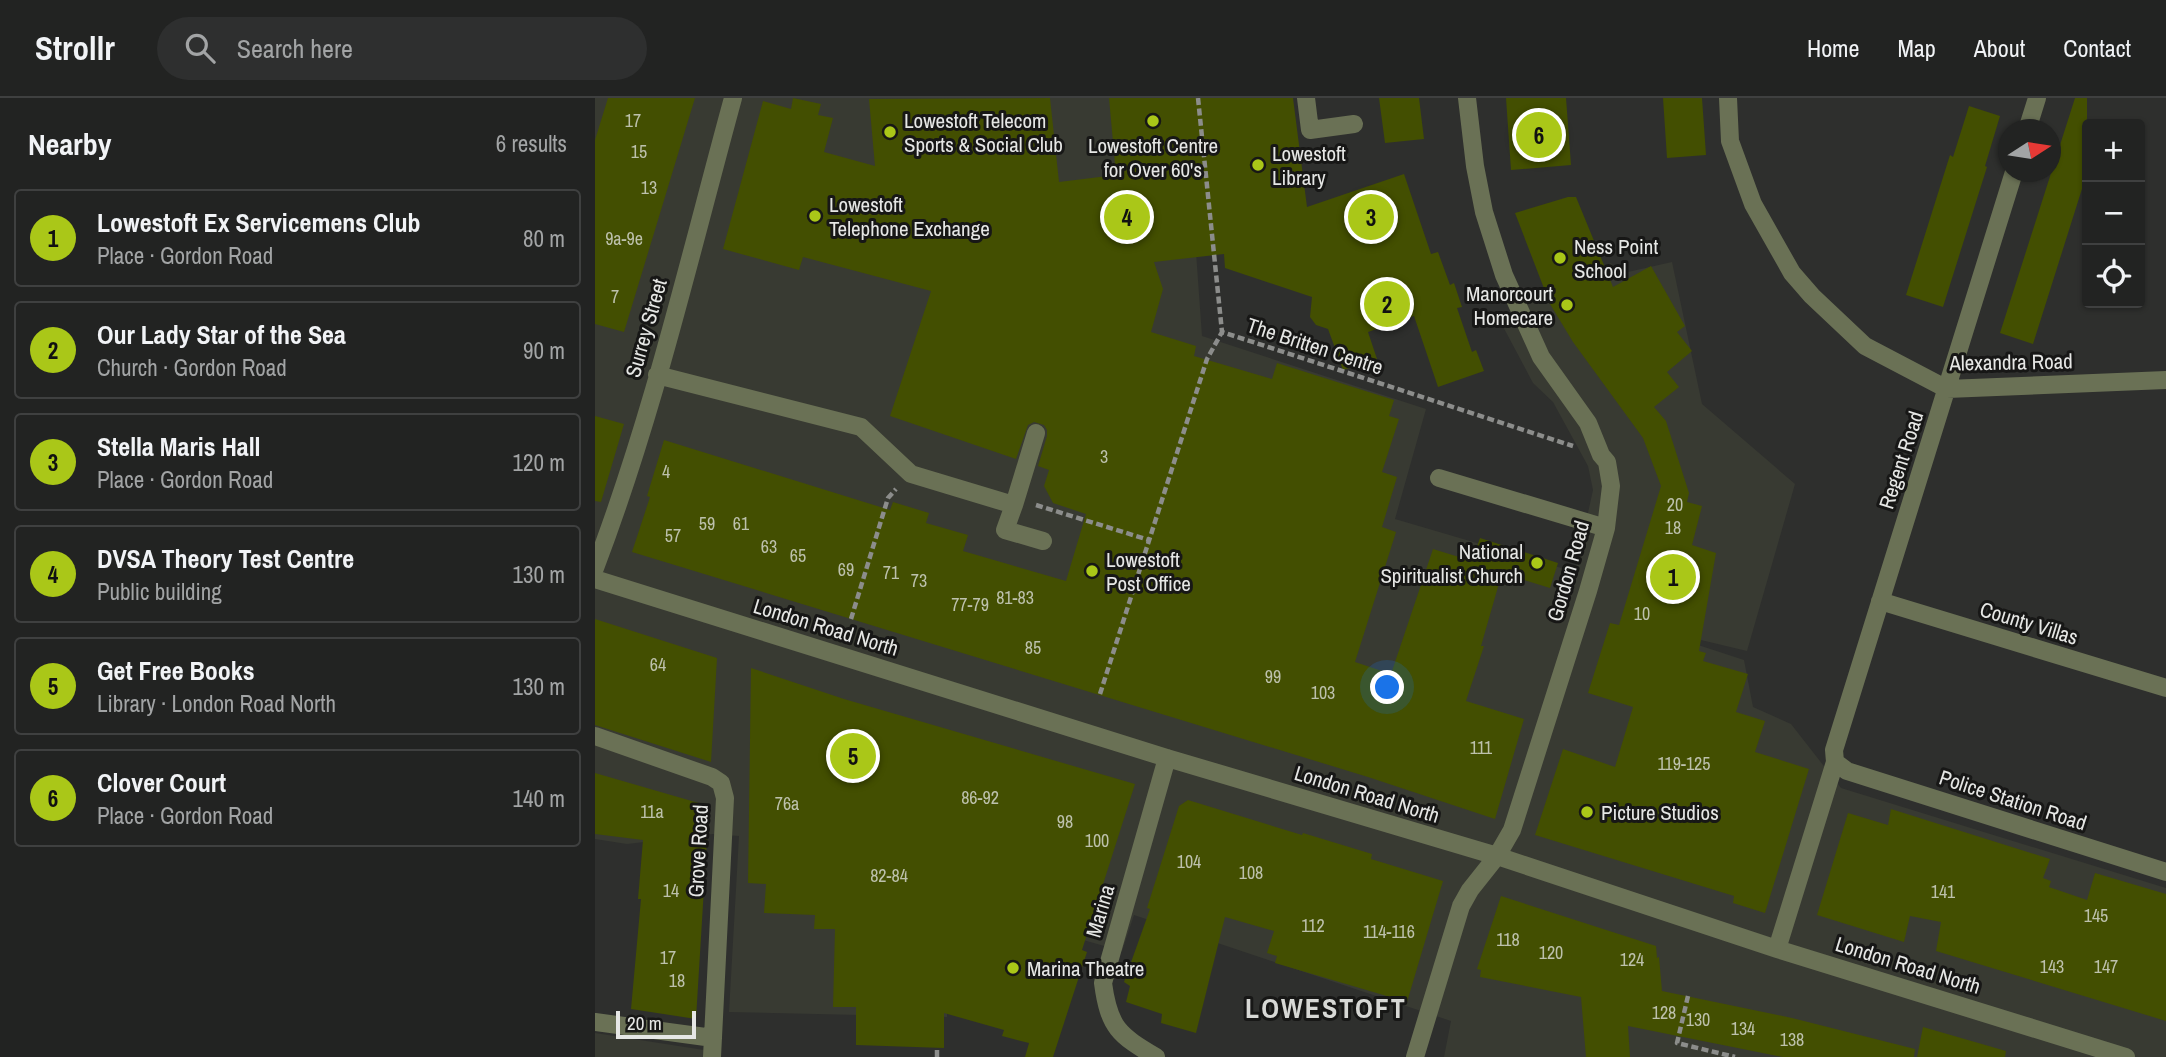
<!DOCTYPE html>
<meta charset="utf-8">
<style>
:root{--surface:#222322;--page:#2e2f2f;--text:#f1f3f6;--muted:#a2a4a5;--line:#3f4040;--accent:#aac718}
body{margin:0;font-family:"Archivo Narrow",sans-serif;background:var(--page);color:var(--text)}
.controls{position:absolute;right:21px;top:21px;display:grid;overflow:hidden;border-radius:7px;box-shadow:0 2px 5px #0004}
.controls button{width:63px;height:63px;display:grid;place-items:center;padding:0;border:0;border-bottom:2px solid var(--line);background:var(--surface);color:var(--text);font:35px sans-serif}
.compass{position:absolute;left:1403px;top:21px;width:63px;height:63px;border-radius:50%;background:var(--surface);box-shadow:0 2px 5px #0004;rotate:78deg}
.scale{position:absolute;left:21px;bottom:18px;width:80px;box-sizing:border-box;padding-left:7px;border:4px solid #e6e7e5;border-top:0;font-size:19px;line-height:24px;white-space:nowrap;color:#e6e7e5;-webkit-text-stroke:5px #171716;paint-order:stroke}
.you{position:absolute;left:793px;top:590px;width:24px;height:24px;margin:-18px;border:5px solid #fff;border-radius:50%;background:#1a73e8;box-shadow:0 0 0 10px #1a73e833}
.badge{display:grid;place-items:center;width:46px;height:46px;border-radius:50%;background:var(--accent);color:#111;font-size:23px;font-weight:700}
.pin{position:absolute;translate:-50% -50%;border:4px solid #fff;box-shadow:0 2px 7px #0006}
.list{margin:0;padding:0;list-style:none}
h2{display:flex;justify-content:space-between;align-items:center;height:91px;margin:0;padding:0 28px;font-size:30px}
h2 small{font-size:23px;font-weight:400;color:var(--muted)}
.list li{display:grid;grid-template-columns:46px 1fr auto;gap:21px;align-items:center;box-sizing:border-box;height:98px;margin:0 14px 14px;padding:0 14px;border:2px solid var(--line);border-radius:7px}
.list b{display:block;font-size:26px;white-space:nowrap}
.list p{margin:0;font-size:23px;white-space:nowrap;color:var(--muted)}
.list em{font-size:23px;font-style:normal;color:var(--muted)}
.icon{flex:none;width:38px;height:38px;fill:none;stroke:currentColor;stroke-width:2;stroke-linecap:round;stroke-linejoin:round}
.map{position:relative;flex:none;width:1571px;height:959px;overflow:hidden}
header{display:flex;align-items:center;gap:42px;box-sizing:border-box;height:98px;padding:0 35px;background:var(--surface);border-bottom:2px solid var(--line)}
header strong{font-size:33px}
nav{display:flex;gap:38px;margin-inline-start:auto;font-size:24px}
.search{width:490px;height:63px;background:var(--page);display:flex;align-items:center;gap:18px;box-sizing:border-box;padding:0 24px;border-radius:38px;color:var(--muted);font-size:26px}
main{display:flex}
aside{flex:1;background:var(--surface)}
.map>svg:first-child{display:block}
.built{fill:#383a32}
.building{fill:#434f01}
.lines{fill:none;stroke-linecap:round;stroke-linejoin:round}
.path{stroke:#8c8d8b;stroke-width:4.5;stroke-dasharray:7 3.5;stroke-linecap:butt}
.minor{stroke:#6a7155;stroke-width:18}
.poi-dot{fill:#aac718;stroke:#171716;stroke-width:2.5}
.labels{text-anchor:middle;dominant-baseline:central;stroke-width:6;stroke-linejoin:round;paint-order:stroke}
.number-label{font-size:18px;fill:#bdc1ac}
.poi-label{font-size:21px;fill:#e6e7e5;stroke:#171716;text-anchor:start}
.street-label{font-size:21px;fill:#e6e7e5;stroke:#171716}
.district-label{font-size:28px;font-weight:bold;letter-spacing:2px;fill:#d7d8d5;stroke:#171716}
</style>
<header>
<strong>Strollr</strong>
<div class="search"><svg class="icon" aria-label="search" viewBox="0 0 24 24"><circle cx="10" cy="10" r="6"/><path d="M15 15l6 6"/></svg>Search here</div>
<nav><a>Home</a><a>Map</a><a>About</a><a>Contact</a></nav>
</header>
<main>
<aside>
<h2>Nearby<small>6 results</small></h2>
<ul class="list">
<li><span class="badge">1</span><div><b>Lowestoft Ex Servicemens Club</b><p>Place · Gordon Road</p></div><em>80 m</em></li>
<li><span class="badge">2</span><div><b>Our Lady Star of the Sea</b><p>Church · Gordon Road</p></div><em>90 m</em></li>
<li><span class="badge">3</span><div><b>Stella Maris Hall</b><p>Place · Gordon Road</p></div><em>120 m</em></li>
<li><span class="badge">4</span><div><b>DVSA Theory Test Centre</b><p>Public building</p></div><em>130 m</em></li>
<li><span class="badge">5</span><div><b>Get Free Books</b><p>Library · London Road North</p></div><em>130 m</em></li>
<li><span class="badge">6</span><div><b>Clover Court</b><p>Place · Gordon Road</p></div><em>140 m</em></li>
</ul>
</aside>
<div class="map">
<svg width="1571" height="959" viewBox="0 0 1571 959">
<rect width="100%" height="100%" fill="#2e2f2d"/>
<path class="built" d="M0,0H590L607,238L831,311L800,421L980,474L998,392L993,368L958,304L938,285L904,221L1016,165L1024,176L1077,164L1107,306L1200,386L1152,553L1039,526L1149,562L1158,609L1196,626L1246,690L1571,790V959H849L856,923L539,817L527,853L357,805L352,919L134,914L144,738L118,736L32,746L0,741Z
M0,935L109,952L108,959H0Z"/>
<path class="building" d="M13,0H100L29,234L0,226V42Z
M198,0L226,6L223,17L238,20L229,54L280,68L274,1L455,0L464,84L521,77L514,0H698L712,109L809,76L836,156L843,154L855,187L859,185L867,209L862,210L877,254L881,252L889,273L843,289L819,218L773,234L782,261L748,272L733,231L721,227L715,219L717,199L630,170L629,156L559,164L568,191L556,234L601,248L599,258L677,281L682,265L799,302L794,318L804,321L787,374L802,379L787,429L801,434L760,564L796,576L838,451L877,463L885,440L963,465L955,490L907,475L886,548H889L871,603L929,621L900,721L773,679L37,454L55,399L52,398L69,342L295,412L298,404L334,415L331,425L373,437L368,453L471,483L491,416L458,405L449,388L454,372L443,368L452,338V332L449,327L439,324L433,327L421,361L295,318L336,193L208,159L204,172L128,151L168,3L196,11Z
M784,0H824L829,41L790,45Z
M911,0H971L976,67L916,72Z
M1068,0H1107L1111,57L1072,60Z
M1480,0H1492V75L1438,246L1405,235Z
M1374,8L1405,18L1390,68L1392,69L1348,209L1311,197L1355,57L1358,59Z
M973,99H981L1018,189L1056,168L1090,228L1082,234L1097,253L1072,274L1084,289L1059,309L1071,323L1094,395L1092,404L1107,408L1097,447L1121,455L1104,553L1111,555L1108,563L1153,576L1141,614L1170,623L1160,654L1214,671L1170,815L1138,805L1139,798L940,737L968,651L1020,669L1038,609L993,595L1015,525L1024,527L1066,388L1048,340L978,244L955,206L920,115Z
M0,318L29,326L6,404L0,403Z
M0,521L122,560L116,664L0,627Z
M156,570L249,601L540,686L487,852L492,854L458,959H430L434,945L407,938L409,932L349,915V950L261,947V909H238L240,831H219L220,817L169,815L171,786L153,785Z
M0,675L114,708L101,921L36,911L46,801H43L48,742L0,736Z
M593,702L707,737L708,735L777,756L776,761L848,783L812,904L680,865L682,858L672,855L679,833L630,819L601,935L566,925L567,916L531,904L535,888L529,884L555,811L552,810L584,708Z
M1296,711L1455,761L1448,780L1456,783L1454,789L1492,802L1500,775L1571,796V923L1341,853L1346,824L1315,818L1309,844L1222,817L1253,715L1293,727Z
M906,798L1061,848L1062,860L1064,859L1067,893L1197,920L1320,951L1319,959H1188L1033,928L1035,959H991L986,899L885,879L886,872L882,871Z
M1328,929L1411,953L1410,959H1322Z"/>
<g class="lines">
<path class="path" d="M603,0L627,234
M441,407L554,442
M256,521L293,400L301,391
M505,596L612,261L627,234L978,348
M1093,898L1082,945L1140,959
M342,959V950"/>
<path class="minor" d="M711,0L715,32L759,26
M1133,0L1135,43L1158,106L1197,175L1217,198L1270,248L1352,291L1571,282
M1432,32L1442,0
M1419,74L1239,652L1240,664L1252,673L1571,774
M62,277L266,329L316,376L419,407L441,335
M844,380L1011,430
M419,407L410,432L448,443
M0,470C58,318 95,157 138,0
M0,481L572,660L902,758L1182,851L1531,959
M1285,503L1571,590
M0,638L117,679L126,685L130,700L117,959
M1182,851L1240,664
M0,924L118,940
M561,959C524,937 514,930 508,885L572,660
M820,959L866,808L875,792L902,758L917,732L993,493L1011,430L1016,388L1012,364L1006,357L993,325L946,259L909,177L889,114L880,68L872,0"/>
</g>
<g class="poi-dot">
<circle cx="558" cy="23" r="7"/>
<circle cx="295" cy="34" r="7"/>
<circle cx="663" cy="67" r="7"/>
<circle cx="220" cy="118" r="7"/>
<circle cx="965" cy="160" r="7"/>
<circle cx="972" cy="207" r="7"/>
<circle cx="942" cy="465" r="7"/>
<circle cx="497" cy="473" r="7"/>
<circle cx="992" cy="714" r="7"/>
<circle cx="418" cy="870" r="7"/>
</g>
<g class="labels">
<g class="number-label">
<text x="38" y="22">17</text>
<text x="44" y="53">15</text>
<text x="54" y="89">13</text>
<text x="29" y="140">9a-9e</text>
<text x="20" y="198">7</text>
<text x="509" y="358">3</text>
<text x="71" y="373">4</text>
<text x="1080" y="406">20</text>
<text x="112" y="425">59</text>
<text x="146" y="425">61</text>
<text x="1078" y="429">18</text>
<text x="78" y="437">57</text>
<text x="174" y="448">63</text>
<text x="203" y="457">65</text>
<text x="251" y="471">69</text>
<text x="296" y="474">71</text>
<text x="324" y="482">73</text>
<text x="420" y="499">81-83</text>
<text x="375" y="506">77-79</text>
<text x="1047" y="515">10</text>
<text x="438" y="549">85</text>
<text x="63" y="566">64</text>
<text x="678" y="578">99</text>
<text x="728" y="594">103</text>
<text x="886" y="649">111</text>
<text x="1089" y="665">119-125</text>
<text x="385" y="699">86-92</text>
<text x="192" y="705">76a</text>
<text x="57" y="713">11a</text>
<text x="470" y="723">98</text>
<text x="502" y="742">100</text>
<text x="594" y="763">104</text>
<text x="656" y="774">108</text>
<text x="294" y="777">82-84</text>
<text x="76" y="792">14</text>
<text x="1348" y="793">141</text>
<text x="1501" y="817">145</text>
<text x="718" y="827">112</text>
<text x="794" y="833">114-116</text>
<text x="913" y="841">118</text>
<text x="956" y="854">120</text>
<text x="73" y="859">17</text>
<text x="1037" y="861">124</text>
<text x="1457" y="868">143</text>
<text x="1511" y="868">147</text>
<text x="82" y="882">18</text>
<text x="1069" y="914">128</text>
<text x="1103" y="921">130</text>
<text x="1148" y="930">134</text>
<text x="1197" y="941">138</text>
</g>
<g class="poi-label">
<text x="309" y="22">Lowestoft Telecom<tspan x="309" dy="24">Sports &amp; Social Club</tspan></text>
<text x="558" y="47" text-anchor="middle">Lowestoft Centre<tspan x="558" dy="24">for Over 60's</tspan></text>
<text x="677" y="55">Lowestoft<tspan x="677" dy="24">Library</tspan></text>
<text x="234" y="106">Lowestoft<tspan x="234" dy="24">Telephone Exchange</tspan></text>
<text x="979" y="148">Ness Point<tspan x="979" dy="24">School</tspan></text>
<text x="958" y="195" text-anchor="end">Manorcourt<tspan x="958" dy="24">Homecare</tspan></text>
<text x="928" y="453" text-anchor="end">National<tspan x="928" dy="24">Spiritualist Church</tspan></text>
<text x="511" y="461">Lowestoft<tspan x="511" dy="24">Post Office</tspan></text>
<text x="1006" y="714">Picture Studios</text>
<text x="432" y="870">Marina Theatre</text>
</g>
<g class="street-label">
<text transform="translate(51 230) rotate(-74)">Surrey Street</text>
<text transform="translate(720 248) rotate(18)">The Britten Centre</text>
<text transform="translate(1416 264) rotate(-1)">Alexandra Road</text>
<text transform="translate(1306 362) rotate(-72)">Regent Road</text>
<text transform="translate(973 473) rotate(-74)">Gordon Road</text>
<text transform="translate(1434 525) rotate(17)">County Villas</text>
<text transform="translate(231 529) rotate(17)">London Road North</text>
<text transform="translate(772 696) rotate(17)">London Road North</text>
<text transform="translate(1418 702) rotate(18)">Police Station Road</text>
<text transform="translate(103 753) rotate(-87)">Grove Road</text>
<text transform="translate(505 813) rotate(-74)">Marina</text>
<text transform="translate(1313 867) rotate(17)">London Road North</text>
</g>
<g class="district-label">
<text x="731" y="910">LOWESTOFT</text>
</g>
</g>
</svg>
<div class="controls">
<button>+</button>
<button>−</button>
<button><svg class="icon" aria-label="locate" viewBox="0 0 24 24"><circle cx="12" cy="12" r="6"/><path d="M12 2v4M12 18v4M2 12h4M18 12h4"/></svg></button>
</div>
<svg class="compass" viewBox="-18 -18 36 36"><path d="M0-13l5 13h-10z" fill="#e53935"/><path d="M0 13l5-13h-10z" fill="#a2a4a5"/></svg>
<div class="scale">20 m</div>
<div class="you"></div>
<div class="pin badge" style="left:1078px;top:479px">1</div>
<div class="pin badge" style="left:792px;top:206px">2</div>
<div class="pin badge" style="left:776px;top:119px">3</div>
<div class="pin badge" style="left:532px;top:119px">4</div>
<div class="pin badge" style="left:258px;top:658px">5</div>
<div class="pin badge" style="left:944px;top:37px">6</div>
</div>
</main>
